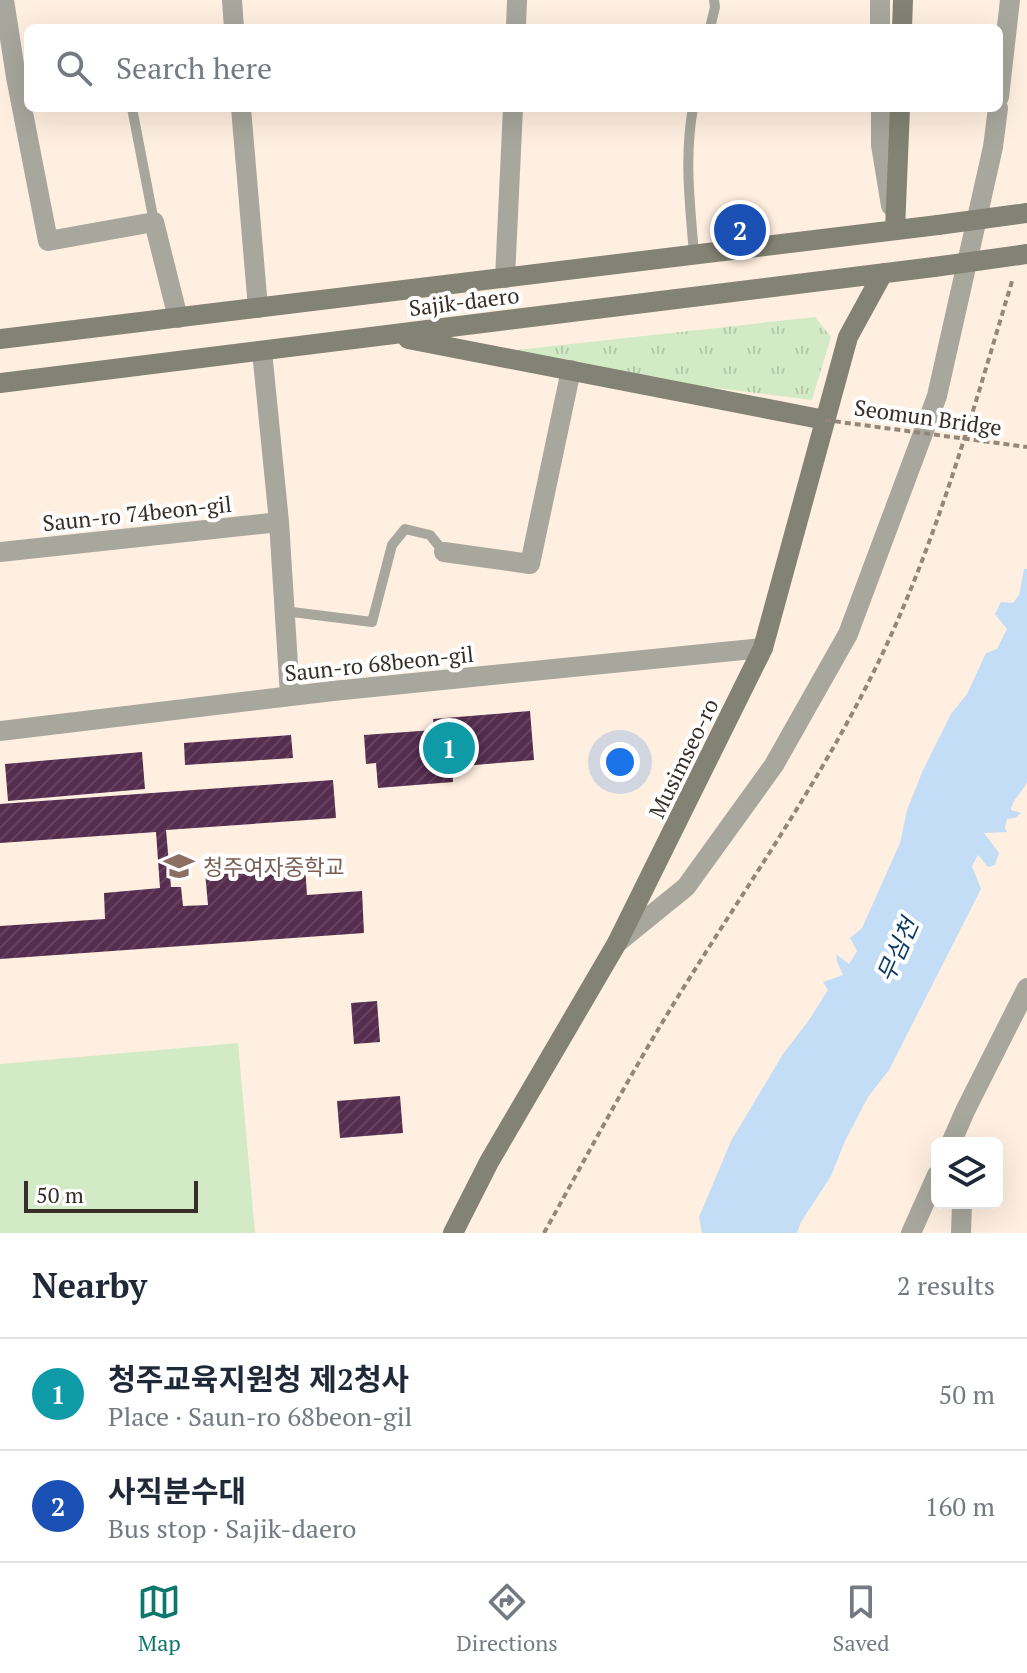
<!DOCTYPE html>
<meta charset="utf-8">
<style>
:root{--surface:#fff;--page:#f2f2f3;--text:#1f2937;--muted:#747a83;--line:#e0e1e3;--accent:#0f766e}
body{margin:0;font-family:"PT Serif","Noto Sans KR",serif;background:var(--page);color:var(--text)}
.controls{position:absolute;right:24px;bottom:24px;display:grid;overflow:hidden;border-radius:12px;box-shadow:0 8px 32px #0002}
.controls button{width:72px;height:72px;display:grid;place-items:center;padding:0;border:0;border-bottom:2px solid var(--line);background:var(--surface);color:var(--text);font:40px sans-serif}
.scale{position:absolute;left:24px;bottom:20px;width:174px;box-sizing:border-box;padding-left:8px;border:4px solid #362e27;border-top:0;font-size:22px;line-height:28px;white-space:nowrap;color:#362e27;-webkit-text-stroke:6px #fff;paint-order:stroke}
.you{position:absolute;left:620px;top:762px;width:28px;height:28px;margin:-20px;border:6px solid #fff;border-radius:50%;background:#1a73e8;box-shadow:0 0 0 12px #1a73e833}
.badge{display:grid;place-items:center;width:52px;height:52px;border-radius:50%;background:var(--accent);color:#fff;font-size:26px;font-weight:700}
.pin{position:absolute;translate:-50% -50%;border:4px solid #fff;box-shadow:0 2px 8px #0006}
.list{margin:0;padding:0;list-style:none}
h2{display:flex;justify-content:space-between;align-items:center;height:104px;margin:0;padding:0 32px;font-size:34px}
h2 small{font-size:26px;font-weight:400;color:var(--muted)}
.list li{display:grid;grid-template-columns:52px 1fr auto;gap:24px;align-items:center;box-sizing:border-box;height:112px;padding:0 32px;border-top:2px solid var(--line)}
.list b{display:block;font-size:30px;white-space:nowrap}
.list p{margin:0;font-size:26px;white-space:nowrap;color:var(--muted)}
.list em{font-size:26px;font-style:normal;color:var(--muted)}
.icon{flex:none;width:44px;height:44px;fill:none;stroke:currentColor;stroke-width:2;stroke-linecap:round;stroke-linejoin:round}
.map{position:relative;flex:none;width:1027px;height:1233px;overflow:hidden}
.search{position:absolute;background:var(--surface);box-shadow:0 8px 32px #0002;left:24px;right:24px;top:24px;height:88px;display:flex;align-items:center;gap:20px;box-sizing:border-box;padding:0 28px;border-radius:12px;color:var(--muted);font-size:30px}
.sheet{height:328px;background:var(--surface)}
nav{display:flex;justify-content:space-around;align-items:center;box-sizing:border-box;height:112px;border-top:2px solid var(--line);background:var(--surface);font-size:22px;color:var(--muted)}
nav a{display:grid;justify-items:center;gap:4px}
nav .on{color:var(--accent)}
.map>svg:first-child{display:block}
.park{fill:url(#park-tufts)}
.pitch{fill:#d3eac6}
.water{fill:#c4ddf7}
.building{fill:url(#building-hatch)}
.lines{fill:none;stroke-linecap:round;stroke-linejoin:round}
.path{stroke:#93877c;stroke-width:4;stroke-dasharray:6 4;stroke-linecap:butt}
.lane{stroke:#a7a79d;stroke-width:10}
.street{stroke:#a7a79d;stroke-width:20}
.secondary{stroke:#828374;stroke-width:20}
.path-bridge{stroke:#93877c;stroke-width:4;stroke-dasharray:6 4;stroke-linecap:butt}
.secondary-bridge{stroke:#828374;stroke-width:20}
.labels{text-anchor:middle;dominant-baseline:central;stroke-width:8;stroke-linejoin:round;paint-order:stroke}
.street-label{font-size:22px;fill:#362e27;stroke:#fff}
.education-label{font-size:22px;fill:#785e54;stroke:#fff;text-anchor:start}
.water-label{font-size:24px;font-style:italic;fill:#0e3c64;stroke:#fff}
</style>
<div class="map">
<svg width="1027" height="1233" viewBox="0 0 1027 1233">
<defs>
<pattern id="park-tufts" width="24" height="20" patternUnits="userSpaceOnUse" patternTransform="scale(2)"><rect width="24" height="20" fill="#d3eac6"/><path d="M3 7l-1-3M5 7V3M7 7l1-3M15 17l-1-3M17 17v-4M19 17l1-3" fill="none" stroke="#b6c9aa"/></pattern>
<pattern id="building-hatch" width="6" height="6" patternUnits="userSpaceOnUse" patternTransform="scale(2)"><rect width="6" height="6" fill="#552d4f"/><path d="M-1 1l2-2M0 6l6-6M5 7l2-2" fill="none" stroke="#664360"/></pattern>
</defs>
<rect width="100%" height="100%" fill="#ffefe0"/>
<path class="park" d="M815,317L831,337L812,400L590,372L507,351Z"/>
<path class="pitch" d="M238,1043L255,1233H0V1064Z"/>
<path class="water" d="M1024,569H1027V782C1021,795 1014,796 1011,810L1021,813L1015,818L1007,819L1005,828L1007,832L984,833L999,853L995,865L988,867L978,855L972,866L981,889L889,1070L868,1097L845,1141L831,1176L801,1222L797,1233H702L699,1217L731,1141L783,1054L809,1020L828,990L823,982L843,975L837,962L836,954L849,964L857,951L850,938L862,928L900,843L907,810L923,770L951,714L967,694L986,653L997,649L1007,629L995,614L1001,602L1013,603L1019,595Z"/>
<path class="building" d="M530,711L534,760L452,767L453,782L378,788L376,763L366,764L364,735L434,730L433,719Z
M291,735L293,758L185,765L184,743Z
M142,752L145,789L8,801L5,764Z
M333,780L336,818L166,830L171,887H181L183,906L208,905L205,872L305,865L307,895L362,891L364,933L0,959V926L105,919L104,893L160,888L156,832L0,843V804Z
M377,1001L380,1042L354,1044L351,1003Z
M400,1096L403,1133L340,1138L337,1101Z"/>
<g class="lines">
<path class="path" d="M544,1233C582,1165 619,1095 659,1028C727,914 806,805 866,687C933,557 971,417 1013,278"/>
<path class="lane" d="M710,28L715,7L714,0
M132,108L154,222
M693,108C684,157 690,205 694,254
M284,611L372,622L392,545L405,529L430,535L444,552"/>
<path class="street" d="M4,0L16,77L48,241L154,222L178,318
M232,0L234,28
M880,0V28
M516,28L517,0
M999,97L1010,0
M241,108L258,308
M881,108V145L891,206
M505,278L513,108
M262,351L279,522L290,696
M0,552L279,522
M444,552L530,564L571,370
M0,731L333,691L763,648
M617,943L686,887L774,765L848,634L937,396L993,147L998,108
M951,1143L965,1111L1027,988
M911,1233L937,1175
M961,1233L962,1203"/>
<path class="secondary" d="M902,28L903,0
M895,230L900,108
M0,339L938,225
M408,339L825,420
M0,383L934,267
M453,1233L489,1162L617,943L763,648L848,337L883,273"/>
<path class="path-bridge" d="M825,420L1027,447"/>
<path class="secondary-bridge" d="M938,225L1027,213
M934,267L1027,254"/>
</g>
<defs>
<g id="school-bare" transform="scale(2.4)"><path d="M0-5L7-2L0 1L-7-2ZM-4 1L0 2.5L4 1V4Q0 6-4 4Z" fill="#8d6e63" stroke="#fff" stroke-width="2.5" paint-order="stroke"/></g>
</defs>
<g fill-rule="evenodd">
<use href="#school-bare" x="179" y="866"/>
</g>
<g class="labels">
<g class="street-label">
<text transform="translate(464 301) rotate(-7)">Sajik-daero</text>
<text transform="translate(928 417) rotate(8)">Seomun Bridge</text>
<text transform="translate(137 513) rotate(-6)">Saun-ro 74beon-gil</text>
<text transform="translate(379 663) rotate(-6)">Saun-ro 68beon-gil</text>
<text transform="translate(683 758) rotate(-64)">Musimseo-ro</text>
</g>
<g class="education-label">
<text x="203" y="866">청주여자중학교</text>
</g>
<g class="water-label">
<text transform="translate(897 950) rotate(-66)">무심천</text>
</g>
</g>
</svg>
<div class="controls">
<button><svg class="icon" aria-label="layers" viewBox="0 0 24 24"><path d="M12 4l9 5-9 5-9-5zM3 14l9 5 9-5"/></svg></button>
</div>
<div class="scale">50 m</div>
<div class="you"></div>
<div class="pin badge" style="left:449px;top:748px;background:#0f9aa8">1</div>
<div class="pin badge" style="left:740px;top:230px;background:#1a4fb4">2</div>
<div class="search"><svg class="icon" aria-label="search" viewBox="0 0 24 24"><circle cx="10" cy="10" r="6"/><path d="M15 15l6 6"/></svg>Search here</div>
</div>
<section class="sheet">
<h2>Nearby<small>2 results</small></h2>
<ul class="list">
<li><span class="badge" style="background:#0f9aa8">1</span><div><b>청주교육지원청 제2청사</b><p>Place · Saun-ro 68beon-gil</p></div><em>50 m</em></li>
<li><span class="badge" style="background:#1a4fb4">2</span><div><b>사직분수대</b><p>Bus stop · Sajik-daero</p></div><em>160 m</em></li>
</ul>
</section>
<nav>
<a class="on"><svg class="icon" aria-label="map" viewBox="0 0 24 24"><path d="M3 6l6-2 6 2 6-2v14l-6 2-6-2-6 2zM9 4v14M15 6v14"/></svg>Map</a>
<a><svg class="icon" aria-label="directions" viewBox="0 0 24 24"><path d="M12 3l9 9-9 9-9-9zM9 14v-3h6M13 9l2 2-2 2"/></svg>Directions</a>
<a><svg class="icon" aria-label="saved" viewBox="0 0 24 24"><path d="M7 4h10v16l-5-4-5 4z"/></svg>Saved</a>
</nav>
